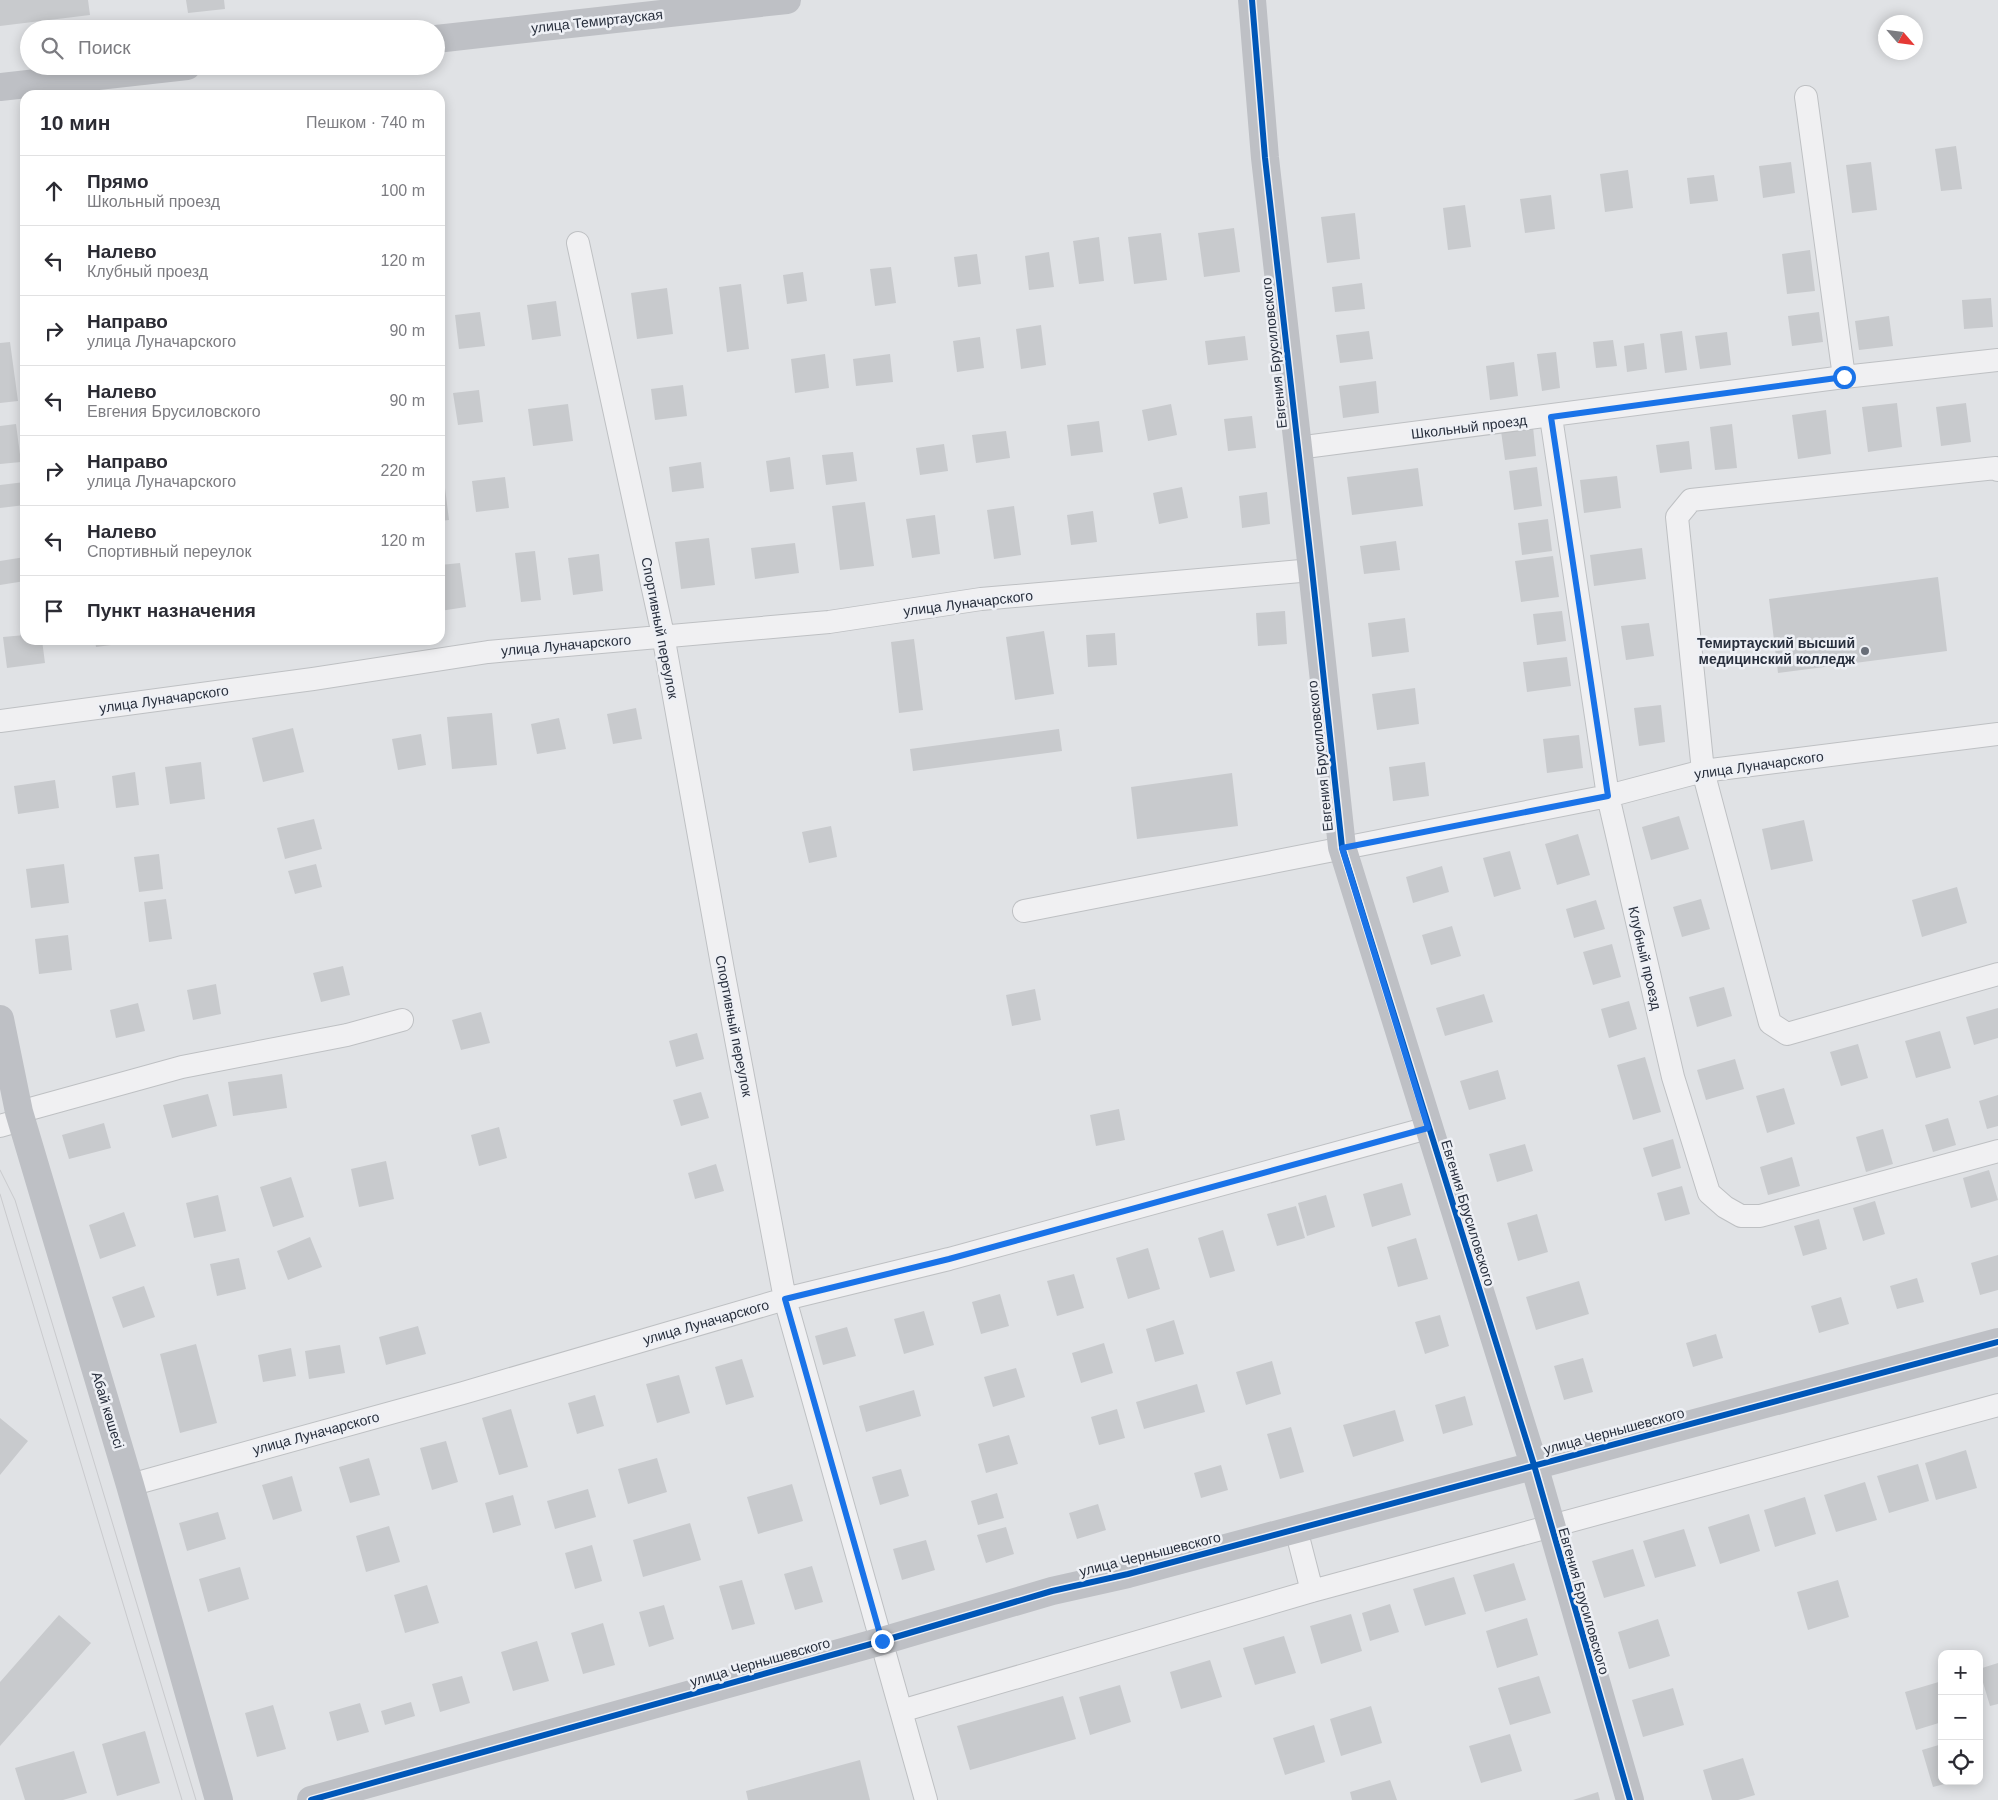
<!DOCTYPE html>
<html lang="ru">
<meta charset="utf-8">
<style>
:root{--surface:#fff;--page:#f7f7f7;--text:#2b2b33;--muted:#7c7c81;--line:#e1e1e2}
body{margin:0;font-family:Arial,sans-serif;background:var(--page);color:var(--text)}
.controls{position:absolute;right:15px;bottom:15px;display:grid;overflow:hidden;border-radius:10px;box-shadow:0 2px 12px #0003}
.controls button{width:45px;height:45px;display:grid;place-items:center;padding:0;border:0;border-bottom:1px solid var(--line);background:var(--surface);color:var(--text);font:25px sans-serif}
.compass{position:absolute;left:1878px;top:15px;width:45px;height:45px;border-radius:50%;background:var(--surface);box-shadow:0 2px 12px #0003;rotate:118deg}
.stop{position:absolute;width:15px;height:15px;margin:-11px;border:4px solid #1a73e8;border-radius:50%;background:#fff}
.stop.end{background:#1a73e8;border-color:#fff;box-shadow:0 1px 5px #0008}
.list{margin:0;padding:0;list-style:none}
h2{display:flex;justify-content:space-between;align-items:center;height:65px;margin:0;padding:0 20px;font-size:21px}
h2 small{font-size:16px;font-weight:400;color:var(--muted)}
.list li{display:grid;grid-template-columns:32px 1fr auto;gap:15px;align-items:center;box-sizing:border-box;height:70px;padding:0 20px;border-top:1px solid var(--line)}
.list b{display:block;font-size:19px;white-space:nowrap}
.list p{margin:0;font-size:16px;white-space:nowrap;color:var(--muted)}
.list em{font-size:16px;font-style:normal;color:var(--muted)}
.icon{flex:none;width:28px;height:28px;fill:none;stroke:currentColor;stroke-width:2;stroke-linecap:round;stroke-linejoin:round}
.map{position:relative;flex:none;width:1998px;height:1800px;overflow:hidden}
.search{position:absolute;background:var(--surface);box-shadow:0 2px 12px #0003;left:20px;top:20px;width:425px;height:55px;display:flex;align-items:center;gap:12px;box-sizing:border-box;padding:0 18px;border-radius:28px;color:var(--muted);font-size:19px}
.panel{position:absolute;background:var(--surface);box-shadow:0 2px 12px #0003;left:20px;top:90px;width:425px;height:555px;border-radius:15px}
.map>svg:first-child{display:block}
.building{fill:#c8cacd}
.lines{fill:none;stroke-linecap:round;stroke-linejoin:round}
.street-casing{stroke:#bec0c3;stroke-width:24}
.street{stroke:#f0f0f2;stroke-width:22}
.secondary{stroke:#bec0c5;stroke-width:28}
.tram{stroke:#c9cacd;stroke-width:1}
.cycleway-casing{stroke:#eef0f5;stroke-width:9}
.cycleway{stroke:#0057b8;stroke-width:6}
.route{stroke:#1a73e8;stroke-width:6}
.poi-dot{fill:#686e78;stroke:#eef0f5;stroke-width:2}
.labels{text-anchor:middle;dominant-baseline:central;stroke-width:5;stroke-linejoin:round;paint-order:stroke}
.street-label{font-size:14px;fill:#282f3d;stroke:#eef0f5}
.poi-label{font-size:14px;font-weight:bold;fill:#282f3d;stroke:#eef0f5;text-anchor:end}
</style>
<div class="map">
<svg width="1998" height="1800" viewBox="0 0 1998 1800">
<rect width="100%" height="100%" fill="#e0e2e5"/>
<path class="building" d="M0,0H88L90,15L0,26Z
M186,0H224L225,9L188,13Z
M1956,146L1962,189L1941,191L1935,149Z
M1791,162L1795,193L1763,198L1759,166Z
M1871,162L1877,210L1852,213L1846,165Z
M1628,170L1633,208L1605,212L1600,174Z
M1714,175L1718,201L1690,204L1687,178Z
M1551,195L1555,229L1525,233L1520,199Z
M1465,205L1471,247L1448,250L1443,208Z
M1355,213L1360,259L1327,263L1321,217Z
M1234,228L1240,272L1204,277L1198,233Z
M1161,233L1167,280L1134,284L1128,237Z
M1099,237L1104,281L1079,284L1073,241Z
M1810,250L1815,291L1787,294L1782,254Z
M1049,252L1054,287L1029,290L1025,256Z
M977,254L981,284L958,287L954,257Z
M891,267L896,303L875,306L870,269Z
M803,272L807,301L787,304L783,275Z
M1362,283L1365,309L1335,312L1332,287Z
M741,284L749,349L727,352L719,287Z
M667,288L673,334L637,339L631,293Z
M1991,298L1993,327L1964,329L1962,300Z
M556,301L561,336L532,340L527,305Z
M480,312L485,346L459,349L455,315Z
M1819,312L1823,342L1792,346L1788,316Z
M1889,316L1893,346L1859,350L1855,321Z
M1041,325L1046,365L1021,369L1016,329Z
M1369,331L1373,359L1340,363L1336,335Z
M1682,331L1687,370L1665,373L1660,334Z
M1727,332L1731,365L1700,369L1695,336Z
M1245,336L1248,360L1208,365L1205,341Z
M980,337L984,368L957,372L953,341Z
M1613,340L1617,366L1596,368L1593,342Z
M10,342L18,401L0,403V343Z
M1644,343L1647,369L1627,372L1624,346Z
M1556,352L1560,388L1542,391L1537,354Z
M825,354L829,388L795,393L791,359Z
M890,354L893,382L856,386L853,359Z
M1514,362L1518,396L1490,400L1486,366Z
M1376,381L1379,413L1343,418L1339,386Z
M683,385L687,416L655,420L651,389Z
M479,390L483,422L458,425L453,393Z
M1897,403L1902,447L1868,452L1862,407Z
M1966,403L1971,442L1941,446L1936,407Z
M568,404L573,441L533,446L528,409Z
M1171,404L1177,435L1148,441L1142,410Z
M1826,410L1831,454L1798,459L1792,415Z
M1252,416L1256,448L1228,451L1224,419Z
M1099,421L1103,452L1071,456L1067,425Z
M16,424L21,462L0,464V426Z
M1732,424L1737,468L1715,470L1710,427Z
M1533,427L1536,456L1505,460L1501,431Z
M1006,431L1010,458L976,463L972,435Z
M1689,441L1692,469L1660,473L1656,445Z
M944,444L948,471L920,475L916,448Z
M853,452L857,481L826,485L822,455Z
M790,457L794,489L770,492L766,461Z
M701,462L704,488L672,492L669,467Z
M1537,467L1542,506L1514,510L1509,471Z
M1418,468L1423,506L1352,515L1347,477Z
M1617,476L1621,508L1584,513L1580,480Z
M505,477L509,508L476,512L472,481Z
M440,480H444L449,520L440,521Z
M25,482V505L0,508V485Z
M1182,487L1188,518L1159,524L1153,493Z
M1267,492L1270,524L1242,528L1239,496Z
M865,502L874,566L840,570L832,506Z
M1014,506L1021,555L994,559L987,510Z
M1093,511L1097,542L1071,545L1067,515Z
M935,515L940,554L912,558L906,519Z
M1548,519L1552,551L1522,555L1518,523Z
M709,538L715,585L681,589L675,542Z
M1396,541L1400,570L1364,574L1360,546Z
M795,543L799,573L755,579L751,548Z
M1642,548L1646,579L1594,586L1590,555Z
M535,551L541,600L521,602L515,553Z
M599,554L603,591L573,595L568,558Z
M1553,556L1559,597L1521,602L1515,561Z
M25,557V581L0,585V561Z
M460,563L466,607L440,611V565Z
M1938,577L1947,651L1778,673L1769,599Z
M1285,611L1287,644L1258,646L1256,613Z
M1562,611L1566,641L1537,645L1533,614Z
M1405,618L1409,652L1372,657L1368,623Z
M1649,623L1654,656L1626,660L1621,626Z
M1044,631L1054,694L1015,700L1006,637Z
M1115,633L1117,665L1088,667L1086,635Z
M25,635V640H42L45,663L7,668L3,637Z
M914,639L923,710L899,713L891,642Z
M95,640H125L126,643L96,647Z
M1567,657L1571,686L1527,692L1523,662Z
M1415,688L1419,724L1377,730L1372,694Z
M1661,705L1665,742L1639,746L1634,708Z
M636,708L642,739L613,744L607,714Z
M492,713L497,765L452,769L447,717Z
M559,718L566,749L537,754L531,724Z
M293,728L304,772L263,782L252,738Z
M1059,729L1062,751L913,771L910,749Z
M421,734L426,765L398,770L392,739Z
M1579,735L1583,768L1547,773L1543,739Z
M201,762L205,799L170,804L165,767Z
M1425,762L1429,796L1393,801L1389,767Z
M135,772L139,805L116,808L112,776Z
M1232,773L1238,826L1137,839L1131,787Z
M55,780L59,808L18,814L14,786Z
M1679,816L1689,849L1651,860L1642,827Z
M314,819L322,849L285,859L277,828Z
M1804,820L1813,861L1771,870L1762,829Z
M831,826L837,857L809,863L802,832Z
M1578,834L1590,875L1557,885L1545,844Z
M1510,851L1521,889L1494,897L1483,858Z
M159,854L163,889L139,892L134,857Z
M64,864L69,903L31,908L26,869Z
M316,864L322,887L295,894L288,871Z
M1442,866L1449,892L1413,903L1406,877Z
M1957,887L1967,923L1922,937L1912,900Z
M166,899L172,939L149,942L144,902Z
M1701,899L1710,929L1682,937L1673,907Z
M1596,900L1605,929L1574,938L1566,909Z
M1452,926L1461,956L1431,965L1422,935Z
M68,935L72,970L39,974L35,939Z
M1612,944L1621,977L1593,985L1583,952Z
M343,966L350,995L321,1002L313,973Z
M216,984L221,1014L193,1020L187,990Z
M1724,987L1732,1016L1697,1027L1689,997Z
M1035,989L1041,1020L1012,1026L1006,995Z
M1484,994L1493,1022L1445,1036L1436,1008Z
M1629,1001L1637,1029L1609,1038L1601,1009Z
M138,1003L145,1031L116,1038L110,1010Z
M1998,1008V1038L1974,1045L1966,1017Z
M481,1012L490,1043L461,1050L452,1020Z
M1940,1031L1951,1068L1916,1078L1905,1041Z
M697,1033L704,1059L676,1067L669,1041Z
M1858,1044L1868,1078L1841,1086L1830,1052Z
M1645,1057L1661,1112L1633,1120L1617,1065Z
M1735,1059L1744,1089L1706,1100L1697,1070Z
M1498,1070L1506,1099L1469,1110L1460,1081Z
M282,1074L287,1108L233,1116L228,1082Z
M1784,1088L1795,1124L1767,1133L1756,1096Z
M701,1092L709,1118L681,1126L673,1100Z
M208,1094L217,1126L172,1138L163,1105Z
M1998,1095V1126L1987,1129L1979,1101Z
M1119,1109L1125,1140L1096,1146L1090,1115Z
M1948,1118L1956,1145L1933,1152L1925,1125Z
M104,1123L111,1148L69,1159L62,1135Z
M499,1127L507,1158L479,1166L471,1135Z
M1883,1129L1893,1164L1866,1172L1856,1137Z
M1673,1139L1681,1168L1652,1177L1643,1148Z
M1525,1144L1533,1171L1497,1182L1489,1154Z
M1792,1157L1800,1186L1768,1195L1760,1167Z
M386,1161L394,1199L359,1207L351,1169Z
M716,1164L724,1191L695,1199L688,1173Z
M1989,1170L1998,1200L1971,1208L1963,1178Z
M291,1177L304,1217L273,1227L260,1187Z
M1402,1183L1411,1215L1372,1227L1363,1194Z
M1682,1186L1690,1214L1665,1221L1657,1193Z
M218,1195L226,1231L194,1238L186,1203Z
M1326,1195L1335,1227L1307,1236L1298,1203Z
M1875,1201L1885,1234L1863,1241L1853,1208Z
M1296,1206L1305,1238L1277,1246L1267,1214Z
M124,1212L136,1246L100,1259L89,1225Z
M1537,1214L1548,1252L1518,1261L1507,1223Z
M1819,1219L1827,1249L1803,1256L1794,1226Z
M1223,1230L1235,1271L1210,1278L1198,1238Z
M310,1237L322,1267L288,1280L277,1251Z
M1416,1238L1428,1279L1398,1287L1387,1247Z
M1148,1248L1160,1289L1128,1299L1116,1258Z
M1998,1255V1290L1980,1295L1971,1263Z
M239,1258L246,1289L217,1296L210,1264Z
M1074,1274L1084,1308L1057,1316L1047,1281Z
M1917,1278L1924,1302L1897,1309L1890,1286Z
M1579,1281L1589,1314L1536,1330L1526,1297Z
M144,1286L155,1317L123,1328L112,1297Z
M1000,1294L1009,1326L981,1334L972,1302Z
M1841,1297L1849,1324L1819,1333L1811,1306Z
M924,1311L934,1345L904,1354L894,1319Z
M1440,1315L1449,1346L1425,1354L1415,1322Z
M1174,1320L1184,1354L1155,1362L1146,1329Z
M418,1326L426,1354L386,1365L379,1337Z
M847,1327L856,1356L823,1365L815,1336Z
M1716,1334L1723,1358L1693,1367L1686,1343Z
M1104,1343L1113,1373L1081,1383L1072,1353Z
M196,1344L217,1423L180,1433L160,1354Z
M340,1345L345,1373L309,1379L305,1351Z
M291,1348L296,1376L263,1382L258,1355Z
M1583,1358L1593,1392L1564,1400L1554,1366Z
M742,1359L754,1397L726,1405L715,1367Z
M1272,1361L1281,1394L1246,1405L1236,1372Z
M1016,1368L1025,1397L993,1407L984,1377Z
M679,1375L690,1413L657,1423L646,1384Z
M1197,1384L1205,1412L1144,1429L1136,1402Z
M914,1390L921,1416L866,1432L859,1406Z
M595,1395L604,1426L577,1434L568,1403Z
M1465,1396L1473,1425L1443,1434L1435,1405Z
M511,1409L528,1467L499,1475L482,1418Z
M1117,1409L1125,1438L1099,1445L1091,1417Z
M1395,1410L1404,1441L1353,1457L1343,1425Z
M0,1418L28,1441L0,1475Z
M1291,1427L1304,1472L1280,1479L1267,1434Z
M1009,1435L1018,1464L986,1473L978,1444Z
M446,1441L458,1482L432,1490L420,1448Z
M1966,1450L1977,1488L1936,1500L1925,1463Z
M369,1458L380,1495L350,1503L339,1467Z
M657,1458L667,1492L628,1504L618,1469Z
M1918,1464L1929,1501L1889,1513L1877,1476Z
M1221,1465L1228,1490L1201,1498L1194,1473Z
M901,1469L909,1496L880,1505L872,1477Z
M292,1476L302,1511L273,1520L262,1485Z
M1865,1482L1877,1520L1836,1532L1824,1495Z
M792,1484L803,1521L758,1534L747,1497Z
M588,1489L596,1517L555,1529L547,1501Z
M997,1493L1004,1518L978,1525L971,1501Z
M513,1495L521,1525L493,1533L485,1503Z
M1805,1497L1816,1534L1775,1547L1764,1510Z
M1098,1504L1106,1530L1077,1539L1069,1513Z
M218,1512L226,1539L187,1551L179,1523Z
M1749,1514L1760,1551L1720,1564L1708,1527Z
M690,1523L701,1560L643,1577L633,1540Z
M389,1526L400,1562L366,1572L356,1536Z
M1006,1527L1014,1554L986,1563L977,1535Z
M1684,1529L1696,1566L1655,1578L1643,1541Z
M926,1540L935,1570L902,1580L893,1549Z
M592,1545L602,1581L575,1589L565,1553Z
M1633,1549L1645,1586L1604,1598L1592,1561Z
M1514,1563L1526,1600L1485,1612L1473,1575Z
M812,1566L823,1602L795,1610L784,1574Z
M240,1567L249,1599L208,1612L199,1579Z
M1454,1577L1466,1614L1425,1626L1413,1589Z
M742,1580L755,1624L732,1630L719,1586Z
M1838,1580L1849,1617L1808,1630L1797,1592Z
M427,1585L439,1623L405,1633L394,1595Z
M1390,1604L1399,1632L1370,1641L1362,1613Z
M664,1605L674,1639L649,1647L639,1612Z
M1351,1614L1362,1651L1321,1664L1310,1626Z
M59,1615L91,1643L0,1746V1682Z
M1527,1618L1538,1655L1497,1668L1486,1631Z
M1658,1619L1670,1656L1629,1669L1618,1632Z
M603,1623L615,1665L583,1674L571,1633Z
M1284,1636L1296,1673L1255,1685L1243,1648Z
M537,1641L549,1681L513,1691L501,1652Z
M1210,1660L1222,1697L1181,1709L1170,1672Z
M1998,1663V1704L1990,1706L1979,1669Z
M462,1676L470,1703L440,1712L432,1684Z
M1539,1676L1551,1713L1510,1725L1498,1688Z
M1942,1681V1722L1916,1730L1905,1692Z
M1120,1685L1131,1722L1090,1735L1079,1697Z
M1673,1688L1684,1725L1643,1737L1632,1700Z
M1063,1696L1076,1739L970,1770L957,1726Z
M411,1702L415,1716L385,1725L381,1711Z
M360,1703L369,1732L337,1741L329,1712Z
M273,1705L286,1749L257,1757L245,1713Z
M1371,1706L1382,1743L1341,1756L1330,1719Z
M1314,1725L1325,1762L1285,1775L1273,1738Z
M145,1731L160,1783L117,1796L102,1744Z
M1510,1734L1522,1771L1481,1783L1469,1746Z
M1942,1744V1781L1952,1782L1933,1787L1922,1750Z
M74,1751L87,1793L63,1800H25L15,1768Z
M1743,1758L1755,1795L1738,1800H1712L1703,1770Z
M860,1760L870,1800H748L746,1791Z
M1390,1780L1397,1800H1352L1350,1792Z
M1598,1792L1600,1800H1573Z"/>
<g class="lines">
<g class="street-casing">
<path id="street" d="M1806,97L1844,377
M578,243L663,635L723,970L785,1299L926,1800
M1551,417L1608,796L1673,1077L1709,1193L1725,1207L1741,1216H1760L1998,1151
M1297,448L1844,377L1998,360
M1998,470L1996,468L1691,500L1677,517L1703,771L1770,1023L1787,1034L1998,974
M0,721L313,679L488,652L829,622L981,599L1312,570
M1024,911L1608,796L1703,771L1998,734
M19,1112L182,1067L347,1035L402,1020
M0,1126L21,1120
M130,1485L463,1393L785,1299L949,1259L1428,1128
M1296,1529L1312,1591
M901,1711L1312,1591L1998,1405"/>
</g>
<use href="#street" class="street"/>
<path class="secondary" d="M1252,0L1265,158L1312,570L1342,847L1534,1465L1630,1800
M436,39L787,0
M0,87L187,66
M0,1019L19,1112L130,1485L219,1800
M311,1800L882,1641L1052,1591L1128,1574L1998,1342"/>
<path class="tram" d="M0,1170L15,1200L196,1800
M0,1194L182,1800"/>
<g class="cycleway-casing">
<path id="cycleway" d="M1252,0L1265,158L1312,570L1342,847L1534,1465L1630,1800
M311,1800L882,1641L1052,1591L1128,1574L1998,1342"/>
</g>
<use href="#cycleway" class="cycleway"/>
</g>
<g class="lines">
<path class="route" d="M882,1641L785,1299L949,1259L1428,1128L1342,848L1608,796L1551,417L1844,377"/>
</g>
<circle class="poi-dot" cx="1865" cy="651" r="5"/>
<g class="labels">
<g class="street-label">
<text transform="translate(597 21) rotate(-6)">улица Темиртауская</text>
<text transform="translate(1274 353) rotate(-96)">Евгения Брусиловского</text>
<text transform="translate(1469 427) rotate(-7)">Школьный проезд</text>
<text transform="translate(968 603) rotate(-7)">улица Луначарского</text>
<text transform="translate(660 628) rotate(79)">Спортивный переулок</text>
<text transform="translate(566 645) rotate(-5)">улица Луначарского</text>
<text transform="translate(164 699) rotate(-8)">улица Луначарского</text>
<text transform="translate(1320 756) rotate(-96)">Евгения Брусиловского</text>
<text transform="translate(1759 765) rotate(-8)">улица Луначарского</text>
<text transform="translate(1645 958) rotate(77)">Клубный проезд</text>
<text transform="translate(734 1026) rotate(79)">Спортивный переулок</text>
<text transform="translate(1468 1213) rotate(73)">Евгения Брусиловского</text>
<text transform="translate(706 1322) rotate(-16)">улица Луначарского</text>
<text transform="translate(108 1410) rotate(73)">Абай көшесі</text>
<text transform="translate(1614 1431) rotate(-15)">улица Чернышевского</text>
<text transform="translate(316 1433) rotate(-15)">улица Луначарского</text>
<text transform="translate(1150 1554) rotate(-14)">улица Чернышевского</text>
<text transform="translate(1584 1601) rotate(74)">Евгения Брусиловского</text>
<text transform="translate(760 1662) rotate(-16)">улица Чернышевского</text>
</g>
<g class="poi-label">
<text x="1855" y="643">Темиртауский высший<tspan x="1855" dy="16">медицинский колледж</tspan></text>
</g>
</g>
</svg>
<div class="controls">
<button>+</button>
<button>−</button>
<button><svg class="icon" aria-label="locate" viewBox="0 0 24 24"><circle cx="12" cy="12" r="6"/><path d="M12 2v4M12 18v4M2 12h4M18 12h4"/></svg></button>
</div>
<svg class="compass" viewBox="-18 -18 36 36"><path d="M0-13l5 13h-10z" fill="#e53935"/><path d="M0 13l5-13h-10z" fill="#7c7c81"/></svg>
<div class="stop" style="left:1844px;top:377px"></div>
<div class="stop end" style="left:882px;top:1641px"></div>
<div class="search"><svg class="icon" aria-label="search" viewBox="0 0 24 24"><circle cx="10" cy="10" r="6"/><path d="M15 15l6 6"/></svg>Поиск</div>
<section class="panel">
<h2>10 мин<small>Пешком · 740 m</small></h2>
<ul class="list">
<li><svg class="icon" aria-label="ahead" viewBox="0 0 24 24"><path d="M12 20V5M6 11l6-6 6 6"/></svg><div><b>Прямо</b><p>Школьный проезд</p></div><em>100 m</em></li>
<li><svg class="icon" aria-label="left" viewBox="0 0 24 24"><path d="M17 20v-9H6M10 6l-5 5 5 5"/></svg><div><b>Налево</b><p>Клубный проезд</p></div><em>120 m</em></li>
<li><svg class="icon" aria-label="right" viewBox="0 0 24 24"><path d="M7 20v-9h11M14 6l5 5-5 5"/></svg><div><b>Направо</b><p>улица Луначарского</p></div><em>90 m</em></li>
<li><svg class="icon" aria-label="left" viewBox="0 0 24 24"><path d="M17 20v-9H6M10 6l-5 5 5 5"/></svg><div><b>Налево</b><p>Евгения Брусиловского</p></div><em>90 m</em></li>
<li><svg class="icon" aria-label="right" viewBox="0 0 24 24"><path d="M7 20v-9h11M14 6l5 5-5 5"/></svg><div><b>Направо</b><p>улица Луначарского</p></div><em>220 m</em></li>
<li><svg class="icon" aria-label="left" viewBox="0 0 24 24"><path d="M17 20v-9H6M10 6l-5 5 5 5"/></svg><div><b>Налево</b><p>Спортивный переулок</p></div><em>120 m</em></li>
<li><svg class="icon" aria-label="arrive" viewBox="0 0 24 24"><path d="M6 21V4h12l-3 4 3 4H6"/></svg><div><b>Пункт назначения</b></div></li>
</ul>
</section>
</div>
